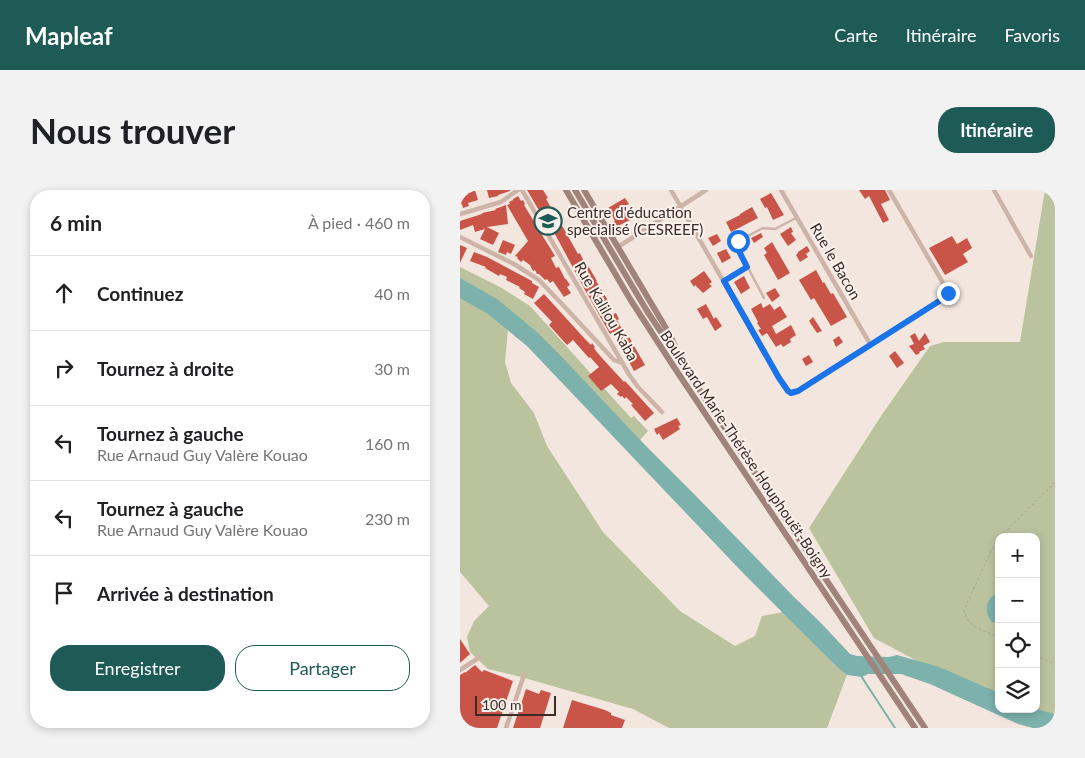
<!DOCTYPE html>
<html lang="fr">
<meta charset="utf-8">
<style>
:root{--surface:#fff;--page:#f2f2f2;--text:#202124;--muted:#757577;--line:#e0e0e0;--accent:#1e5b57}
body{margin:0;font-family:Lato,sans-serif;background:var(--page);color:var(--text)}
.controls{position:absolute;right:15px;bottom:15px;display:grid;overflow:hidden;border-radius:10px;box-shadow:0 2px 8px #0003}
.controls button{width:45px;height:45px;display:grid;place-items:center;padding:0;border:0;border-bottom:1px solid var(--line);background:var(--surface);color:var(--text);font:25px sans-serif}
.scale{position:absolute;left:15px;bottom:12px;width:81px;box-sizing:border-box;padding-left:5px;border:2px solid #392c29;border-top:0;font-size:14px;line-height:18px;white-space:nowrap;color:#392c29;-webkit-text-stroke:4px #faf1eb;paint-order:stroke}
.stop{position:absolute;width:15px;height:15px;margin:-11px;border:4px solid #1a73e8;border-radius:50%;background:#fff}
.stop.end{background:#1a73e8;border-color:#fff;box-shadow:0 1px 5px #0008}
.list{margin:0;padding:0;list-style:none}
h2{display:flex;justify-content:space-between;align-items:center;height:65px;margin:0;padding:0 20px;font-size:21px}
h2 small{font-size:16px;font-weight:400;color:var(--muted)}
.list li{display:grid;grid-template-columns:32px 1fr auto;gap:15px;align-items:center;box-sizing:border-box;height:75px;padding:0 20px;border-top:1px solid var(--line)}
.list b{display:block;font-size:19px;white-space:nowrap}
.list p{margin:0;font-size:16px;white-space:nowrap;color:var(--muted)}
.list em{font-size:16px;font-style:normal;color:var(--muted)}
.actions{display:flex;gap:10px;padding:15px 20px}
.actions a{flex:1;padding:11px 0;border:1px solid var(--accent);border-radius:20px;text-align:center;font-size:18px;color:var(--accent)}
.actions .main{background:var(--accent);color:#fff}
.icon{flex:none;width:28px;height:28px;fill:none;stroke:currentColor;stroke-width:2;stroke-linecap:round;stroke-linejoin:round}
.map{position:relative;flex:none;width:595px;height:538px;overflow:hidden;border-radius:20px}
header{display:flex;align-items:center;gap:30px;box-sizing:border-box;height:70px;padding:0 25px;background:var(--accent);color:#fff}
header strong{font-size:24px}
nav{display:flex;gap:28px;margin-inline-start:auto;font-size:18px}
.intro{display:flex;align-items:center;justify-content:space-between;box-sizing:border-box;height:120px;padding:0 30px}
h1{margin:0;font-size:35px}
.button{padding:12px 22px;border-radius:20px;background:var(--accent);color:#fff;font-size:18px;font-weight:700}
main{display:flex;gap:30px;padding:0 30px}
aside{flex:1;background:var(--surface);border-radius:20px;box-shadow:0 2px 8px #0003}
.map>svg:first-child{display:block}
.green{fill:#bbc39e}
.water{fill:#7cb1ac}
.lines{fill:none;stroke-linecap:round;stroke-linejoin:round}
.stream{stroke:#7cb1ac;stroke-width:2}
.building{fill:#c85548}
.path{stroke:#b89e94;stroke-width:1;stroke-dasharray:2.5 2.5;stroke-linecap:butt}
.service{stroke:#ccb4a9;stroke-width:2.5}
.minor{stroke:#ccb4a9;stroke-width:4.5}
.secondary{stroke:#a0837b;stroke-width:6}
.route{stroke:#1a73e8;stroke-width:6}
.labels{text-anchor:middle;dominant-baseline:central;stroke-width:4;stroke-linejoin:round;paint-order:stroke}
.poi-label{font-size:15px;fill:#392c29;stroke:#faf1eb;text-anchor:start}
.street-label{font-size:15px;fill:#392c29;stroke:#faf1eb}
</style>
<header>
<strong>Mapleaf</strong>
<nav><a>Carte</a><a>Itinéraire</a><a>Favoris</a></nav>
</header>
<div class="intro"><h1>Nous trouver</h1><a class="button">Itinéraire</a></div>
<main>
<aside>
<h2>6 min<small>À pied · 460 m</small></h2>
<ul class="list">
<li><svg class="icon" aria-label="ahead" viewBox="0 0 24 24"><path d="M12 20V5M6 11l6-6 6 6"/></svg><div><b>Continuez</b></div><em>40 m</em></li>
<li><svg class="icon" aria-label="right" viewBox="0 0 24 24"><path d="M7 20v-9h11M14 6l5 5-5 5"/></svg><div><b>Tournez à droite</b></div><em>30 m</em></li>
<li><svg class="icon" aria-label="left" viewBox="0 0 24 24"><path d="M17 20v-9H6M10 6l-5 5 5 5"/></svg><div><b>Tournez à gauche</b><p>Rue Arnaud Guy Valère Kouao</p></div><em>160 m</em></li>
<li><svg class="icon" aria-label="left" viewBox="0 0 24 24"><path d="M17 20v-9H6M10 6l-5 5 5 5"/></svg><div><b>Tournez à gauche</b><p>Rue Arnaud Guy Valère Kouao</p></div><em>230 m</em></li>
<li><svg class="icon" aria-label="arrive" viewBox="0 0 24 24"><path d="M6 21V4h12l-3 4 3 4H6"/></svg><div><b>Arrivée à destination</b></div></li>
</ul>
<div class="actions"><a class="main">Enregistrer</a><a>Partager</a></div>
</aside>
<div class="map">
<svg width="595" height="538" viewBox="0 0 595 538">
<rect width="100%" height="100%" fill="#f3e6de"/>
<path class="green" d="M585,0H595V538L576,519V347H539V516L513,501L414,448L349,338L421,226L470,156L484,152H560Z
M0,77L40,97L70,116L171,228L174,226L188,241L174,257L49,129L45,172L51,193L74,223L87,256L143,342L220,421L275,456L295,446L302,426L323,422L378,478L387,485L367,538H209L173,519L61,487L28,479L10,462L7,447L14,431L29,416L0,382Z"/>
<path class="water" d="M0,88L37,109L78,143L99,164L184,254L235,305L333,406L361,433L390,464L397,466L429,467L437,465L479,477L539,503V519H576L595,524V538H573L558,534L470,494L441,484H408L402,487L387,485L378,478L283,383L67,156L28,124L0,108Z
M539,403V427L537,430L533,433C523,424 525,406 539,403Z"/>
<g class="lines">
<path class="stream" d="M401,486L435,538"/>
</g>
<path class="building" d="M0,0H15L18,10L8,13L9,16L3,18L2,14L0,15Z
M27,0H50V1L38,5V6L29,8Z
M67,0H83L88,8L86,9L99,32H100L118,64L120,63L125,74H127L137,91H136L149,112L147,115L152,125L156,123L159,129L157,130L167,148L169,147L185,175L174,181L153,142L150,144L125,100L89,33L87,34Z
M399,0H425L430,10L421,14L429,30L423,33L409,6L405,9Z
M311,3L324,25L313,30L307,17L305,18L300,9Z
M58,6L61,11L63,10L65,14L64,15L78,38H79L83,45H82L92,61L95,66L91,68L96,78L99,77L105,89H106L110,95L107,97L111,103L104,107L93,91L90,93L87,89L85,90L79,84H77L75,80L73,81L70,75L63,70L61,72L57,68L58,67L55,66L68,51L47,15L50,14L49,12L53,10V9Z
M165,8L169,14L163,17L170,30L154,38L152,33L155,31L148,18Z
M46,15L48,34L27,37L39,43L33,55L20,49L25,39L15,42L13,35L0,40V31L22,24V23L36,20L35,19Z
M292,17L298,28L271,42L266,32L280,25V24Z
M331,37L333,42L331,43L336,50L328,56L320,44Z
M301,43L303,47L294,53L291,48Z
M257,44L261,51L253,56L248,48Z
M492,46L497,54L507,48L512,58L503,64L508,72L485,85L469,58Z
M43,50L55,55L51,64L47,62L46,65L38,62Z
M312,52L330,83L318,90L304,65L307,63L304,58Z
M0,55L7,58L0,73Z
M347,56L350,61L346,64L348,67L340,72L336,65L338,63V62Z
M266,59L271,68L262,73L257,63Z
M14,62L27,67L72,91V93L79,97L73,109L64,104L65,102L59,98L60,97L46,90L47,87L40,84L39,86L25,78L26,77L10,71Z
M356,80L363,93L364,92L371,104L373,103L387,127L371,136L354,108L351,110L339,90Z
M244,81L252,92L249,94L252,96L243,103L235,95L234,97L230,91Z
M284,86L290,98L281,104L274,92Z
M315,98L320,106L312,112L306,103Z
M84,104L125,149L131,155L132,153L135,157L134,158L136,161L142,168L164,192L165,191L194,223L185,231L171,215L173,214L166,207L165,209L162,206L161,207L157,204L159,202L151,194L141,201L128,186L139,177L130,167L129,168L113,150L107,155L89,135L92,132L74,113Z
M301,113L303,118L310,114L314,120L320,116L327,127L312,136L316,144L331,135L336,145L330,149L331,152L323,157L321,154L316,157L307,143L302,146L298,140L301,139L297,133L298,132L291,119Z
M246,114L254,129L256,127L262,136L255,141L247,127L243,129L237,119Z
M353,127L362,141L357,143L349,131Z
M455,143L459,151L465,143L470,152L463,156L465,159L459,162L460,163L456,165L449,156L454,154L450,146Z
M379,146L383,152L376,157L373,150Z
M435,161L444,173L437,178L429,166Z
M349,165L353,172L346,176L342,169Z
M217,228L221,235L218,236L220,239L203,250L199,243L197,245L194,239Z
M0,449L10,464L0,473Z
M15,475L22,482L24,480L53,491L37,538H7L0,527V485L5,482V483Z
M66,499L79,504L81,500L91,503L80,538H53Z
M112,510L145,520L151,523V525L165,530L162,538H103Z"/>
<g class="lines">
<path class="path" d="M540,347L595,292
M539,348L531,361L504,420C506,437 525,441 539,447
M576,466L595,474"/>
<path class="service" d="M263,91L287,77
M304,108L277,57L276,54L278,51L303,38L315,39L336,28"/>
<path class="minor" d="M62,0L170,186L178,197L202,222
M211,0L319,188L328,201L331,203L338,201L487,106V100L429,0
M321,0L410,154
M534,0L571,66
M0,24L41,12L58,0
M0,47L54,74L79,90L102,114L154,170L162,173
M158,57L246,0
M0,480L20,467
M46,538L64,485"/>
<path class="secondary" d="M106,0L170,109L212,174L455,538
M115,0L187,121L465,538
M124,0L210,145L216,159"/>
</g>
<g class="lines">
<path class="route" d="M278,51L276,54L277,57L287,77L264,91L319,188L328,201L331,203L338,201L484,108L488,103"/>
</g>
<defs>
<g id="school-ring" transform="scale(1.4375)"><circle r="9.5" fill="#faf1eb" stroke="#1e5b57" stroke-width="1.5"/><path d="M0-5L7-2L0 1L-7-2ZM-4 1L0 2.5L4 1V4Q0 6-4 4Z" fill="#1e5b57"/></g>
</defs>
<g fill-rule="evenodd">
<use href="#school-ring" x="88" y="31"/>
</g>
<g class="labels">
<g class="poi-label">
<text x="107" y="22">Centre d'éducation<tspan x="107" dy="17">specialisé (CESREEF)</tspan></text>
</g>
<g class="street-label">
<text transform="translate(376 71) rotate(60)">Rue le Bacon</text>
<text transform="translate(147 121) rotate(60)">Rue Kalilou Kaba</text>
<text transform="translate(287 264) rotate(56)">Boulevard Marie-Thérèse Houphouët-Boigny</text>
</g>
</g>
</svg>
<div class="controls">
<button>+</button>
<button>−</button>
<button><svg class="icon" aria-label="locate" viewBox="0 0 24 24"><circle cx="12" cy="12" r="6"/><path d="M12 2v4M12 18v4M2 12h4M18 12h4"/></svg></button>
<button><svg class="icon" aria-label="layers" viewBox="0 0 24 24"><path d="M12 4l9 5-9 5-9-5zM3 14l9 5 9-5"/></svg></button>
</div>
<div class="scale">100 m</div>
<div class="stop" style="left:278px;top:51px"></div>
<div class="stop end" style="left:488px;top:103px"></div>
</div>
</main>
